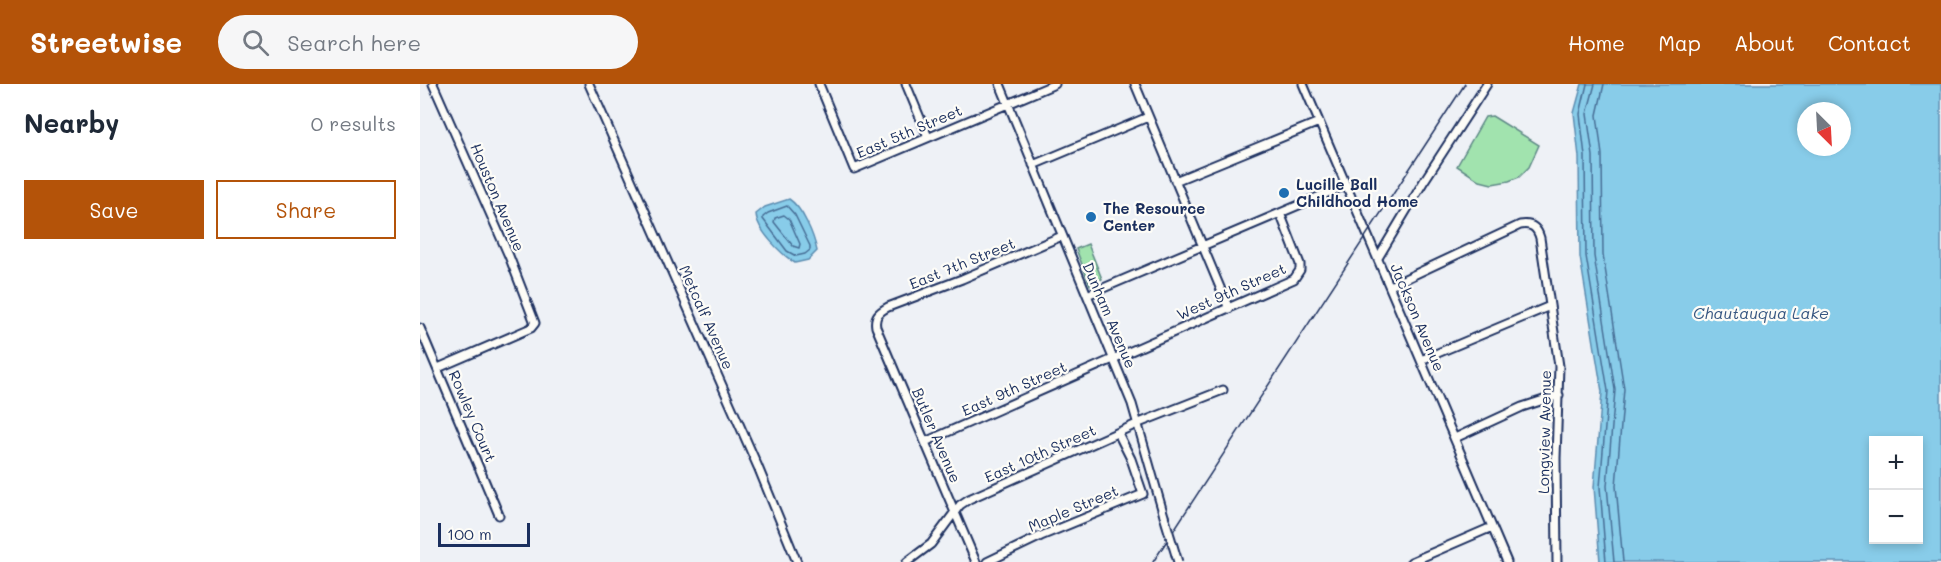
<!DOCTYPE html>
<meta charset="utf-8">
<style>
:root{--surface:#fff;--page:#f6f6f7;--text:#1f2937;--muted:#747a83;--line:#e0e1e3;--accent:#b45309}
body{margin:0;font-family:Mali,sans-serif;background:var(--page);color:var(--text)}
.controls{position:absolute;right:18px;bottom:18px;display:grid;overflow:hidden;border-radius:0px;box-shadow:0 3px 9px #0003}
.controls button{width:54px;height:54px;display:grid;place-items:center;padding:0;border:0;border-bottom:2px solid var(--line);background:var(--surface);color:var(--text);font:30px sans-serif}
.compass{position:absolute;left:1377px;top:18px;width:54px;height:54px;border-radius:50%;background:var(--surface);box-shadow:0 3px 9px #0003;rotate:156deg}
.scale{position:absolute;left:18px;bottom:15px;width:92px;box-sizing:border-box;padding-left:6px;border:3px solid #1b2f5e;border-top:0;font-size:16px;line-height:21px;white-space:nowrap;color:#1b2f5e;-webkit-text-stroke:4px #fdfcf7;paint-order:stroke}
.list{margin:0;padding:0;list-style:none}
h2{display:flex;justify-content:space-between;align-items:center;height:78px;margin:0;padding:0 24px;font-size:26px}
h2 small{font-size:20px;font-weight:400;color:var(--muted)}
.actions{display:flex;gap:12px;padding:18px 24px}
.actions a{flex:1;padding:14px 0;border:2px solid var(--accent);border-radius:0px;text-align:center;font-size:21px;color:var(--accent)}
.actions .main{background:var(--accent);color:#fff}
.icon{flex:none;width:33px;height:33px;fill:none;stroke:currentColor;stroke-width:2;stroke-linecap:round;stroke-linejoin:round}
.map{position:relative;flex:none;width:1521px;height:478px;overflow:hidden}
header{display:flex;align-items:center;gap:36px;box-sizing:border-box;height:84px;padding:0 30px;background:var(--accent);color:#fff}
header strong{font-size:28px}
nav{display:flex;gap:33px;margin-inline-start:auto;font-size:21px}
.search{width:420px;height:54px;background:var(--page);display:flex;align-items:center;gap:15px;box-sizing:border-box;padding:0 21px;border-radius:33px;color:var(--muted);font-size:22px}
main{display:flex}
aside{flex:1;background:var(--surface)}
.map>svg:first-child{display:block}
.green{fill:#a1e3ae;stroke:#5e8986;stroke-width:1.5}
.water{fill:#88cce9;stroke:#5c8db1;stroke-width:1.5;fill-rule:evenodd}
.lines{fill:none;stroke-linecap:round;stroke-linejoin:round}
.shore{stroke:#476e96;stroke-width:1.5}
.street-casing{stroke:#1b2f5e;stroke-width:11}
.street{stroke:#fdfcf7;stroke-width:7}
.rail{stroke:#1b2f5e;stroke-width:1.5}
.street-bridge-casing{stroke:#1b2f5e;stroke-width:11;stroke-linecap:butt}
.street-bridge{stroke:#fdfcf7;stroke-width:7}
.poi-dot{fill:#1f6fb2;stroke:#fdfcf7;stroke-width:2}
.labels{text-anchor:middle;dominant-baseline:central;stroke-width:4.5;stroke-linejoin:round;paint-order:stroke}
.street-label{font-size:15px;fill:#1b2f5e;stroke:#fdfcf7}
.poi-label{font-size:15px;font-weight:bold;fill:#1b2f5e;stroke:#fdfcf7;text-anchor:start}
.water-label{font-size:16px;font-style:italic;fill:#365681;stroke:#fdfcf7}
</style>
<header>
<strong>Streetwise</strong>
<div class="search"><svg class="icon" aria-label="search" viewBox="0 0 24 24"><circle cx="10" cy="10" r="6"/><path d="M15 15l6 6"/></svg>Search here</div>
<nav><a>Home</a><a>Map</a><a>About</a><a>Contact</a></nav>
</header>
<main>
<aside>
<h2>Nearby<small>0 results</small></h2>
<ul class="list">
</ul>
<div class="actions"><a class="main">Save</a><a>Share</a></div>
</aside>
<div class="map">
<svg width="1521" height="478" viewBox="0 0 1521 478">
<rect width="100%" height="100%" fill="#eef1f6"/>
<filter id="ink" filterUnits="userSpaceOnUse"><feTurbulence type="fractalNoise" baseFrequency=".0167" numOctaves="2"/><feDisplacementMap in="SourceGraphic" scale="12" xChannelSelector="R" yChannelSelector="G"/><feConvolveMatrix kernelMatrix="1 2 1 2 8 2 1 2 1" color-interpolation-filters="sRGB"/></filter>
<g filter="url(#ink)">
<path class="green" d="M1072,32L1119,61L1109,83L1099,93L1089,97L1072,100L1060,97L1037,82L1065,33Z
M668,160L682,195L670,201L656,165Z"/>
<path class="water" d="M1162,0H1521V478H1180L1174,403L1182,308L1160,173L1159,73L1154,29ZM1386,27H1422V63H1386ZM1454,356H1498V456H1454Z
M369,115C383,124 394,152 397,167L388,176L375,179C361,170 337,146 336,130L345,123Z"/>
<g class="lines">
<path class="shore" d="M1167,0L1160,30L1165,72L1166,172L1188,307L1180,403L1186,478
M1175,0L1167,30L1173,72L1174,172L1195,306L1187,402L1194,478
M1184,0L1177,31L1182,71L1183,171L1204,305L1196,402L1203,478
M367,122L375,131L390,162V166L385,170L376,172L367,167L343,135V133L348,129Z
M364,131L369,135L380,160L379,164L373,162L354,138L355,134Z"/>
<g class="street-casing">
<path id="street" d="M13,0L89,172L115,239L111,244L18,284
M169,0L338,383L377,478
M399,0L434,85L635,0
M486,0L508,53
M580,0L712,320L744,432
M715,0L809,225
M883,0L1087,478
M613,81L728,33
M755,97L899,38
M958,174L1004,97L1067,0
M970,202L1100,141C1111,139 1117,143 1120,154L1139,282L1136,374L1137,478
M667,211L926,101
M0,244L79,431
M1001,276L1130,222
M1035,354L1102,323L1139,311
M505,358L874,195L880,186V180L860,129
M487,478L511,460L540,421L549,415L719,339L803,306
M556,478L456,243C454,232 459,228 468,223L542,195L642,152
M567,478L621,452L723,410L711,375L698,349
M991,478L1072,443"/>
</g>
<use href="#street" class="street"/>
<path class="rail" d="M733,478L1045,0"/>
<g class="street-bridge-casing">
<path id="street-bridge" d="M744,432L758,478"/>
</g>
<use href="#street-bridge" class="street-bridge"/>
</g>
</g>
<g class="poi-dot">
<circle cx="864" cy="109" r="6"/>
<circle cx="671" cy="133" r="6"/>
</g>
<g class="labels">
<g class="street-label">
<text transform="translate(489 47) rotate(-23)">East 5th Street</text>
<text transform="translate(78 113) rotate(67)">Houston Avenue</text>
<text transform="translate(542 179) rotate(-22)">East 7th Street</text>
<text transform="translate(811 207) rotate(-24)">West 9th Street</text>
<text transform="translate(690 231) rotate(67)">Dunham Avenue</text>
<text transform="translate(287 233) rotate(66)">Metcalf Avenue</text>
<text transform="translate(998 233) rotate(67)">Jackson Avenue</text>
<text transform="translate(594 304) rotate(-24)">East 9th Street</text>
<text transform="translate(53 332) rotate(67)">Rowley Court</text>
<text transform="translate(1124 348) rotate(-89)">Longview Avenue</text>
<text transform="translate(517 351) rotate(67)">Butler Avenue</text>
<text transform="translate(620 369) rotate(-24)">East 10th Street</text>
<text transform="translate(653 424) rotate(-23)">Maple Street</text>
</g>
<g class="poi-label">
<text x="876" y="100">Lucille Ball<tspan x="876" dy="17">Childhood Home</tspan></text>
<text x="683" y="124">The Resource<tspan x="683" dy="17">Center</tspan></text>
</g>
<g class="water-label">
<text x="1341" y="228">Chautauqua Lake</text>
</g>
</g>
</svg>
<div class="controls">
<button>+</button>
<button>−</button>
</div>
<svg class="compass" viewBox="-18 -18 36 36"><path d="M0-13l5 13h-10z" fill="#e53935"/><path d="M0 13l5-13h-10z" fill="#747a83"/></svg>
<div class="scale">100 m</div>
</div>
</main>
